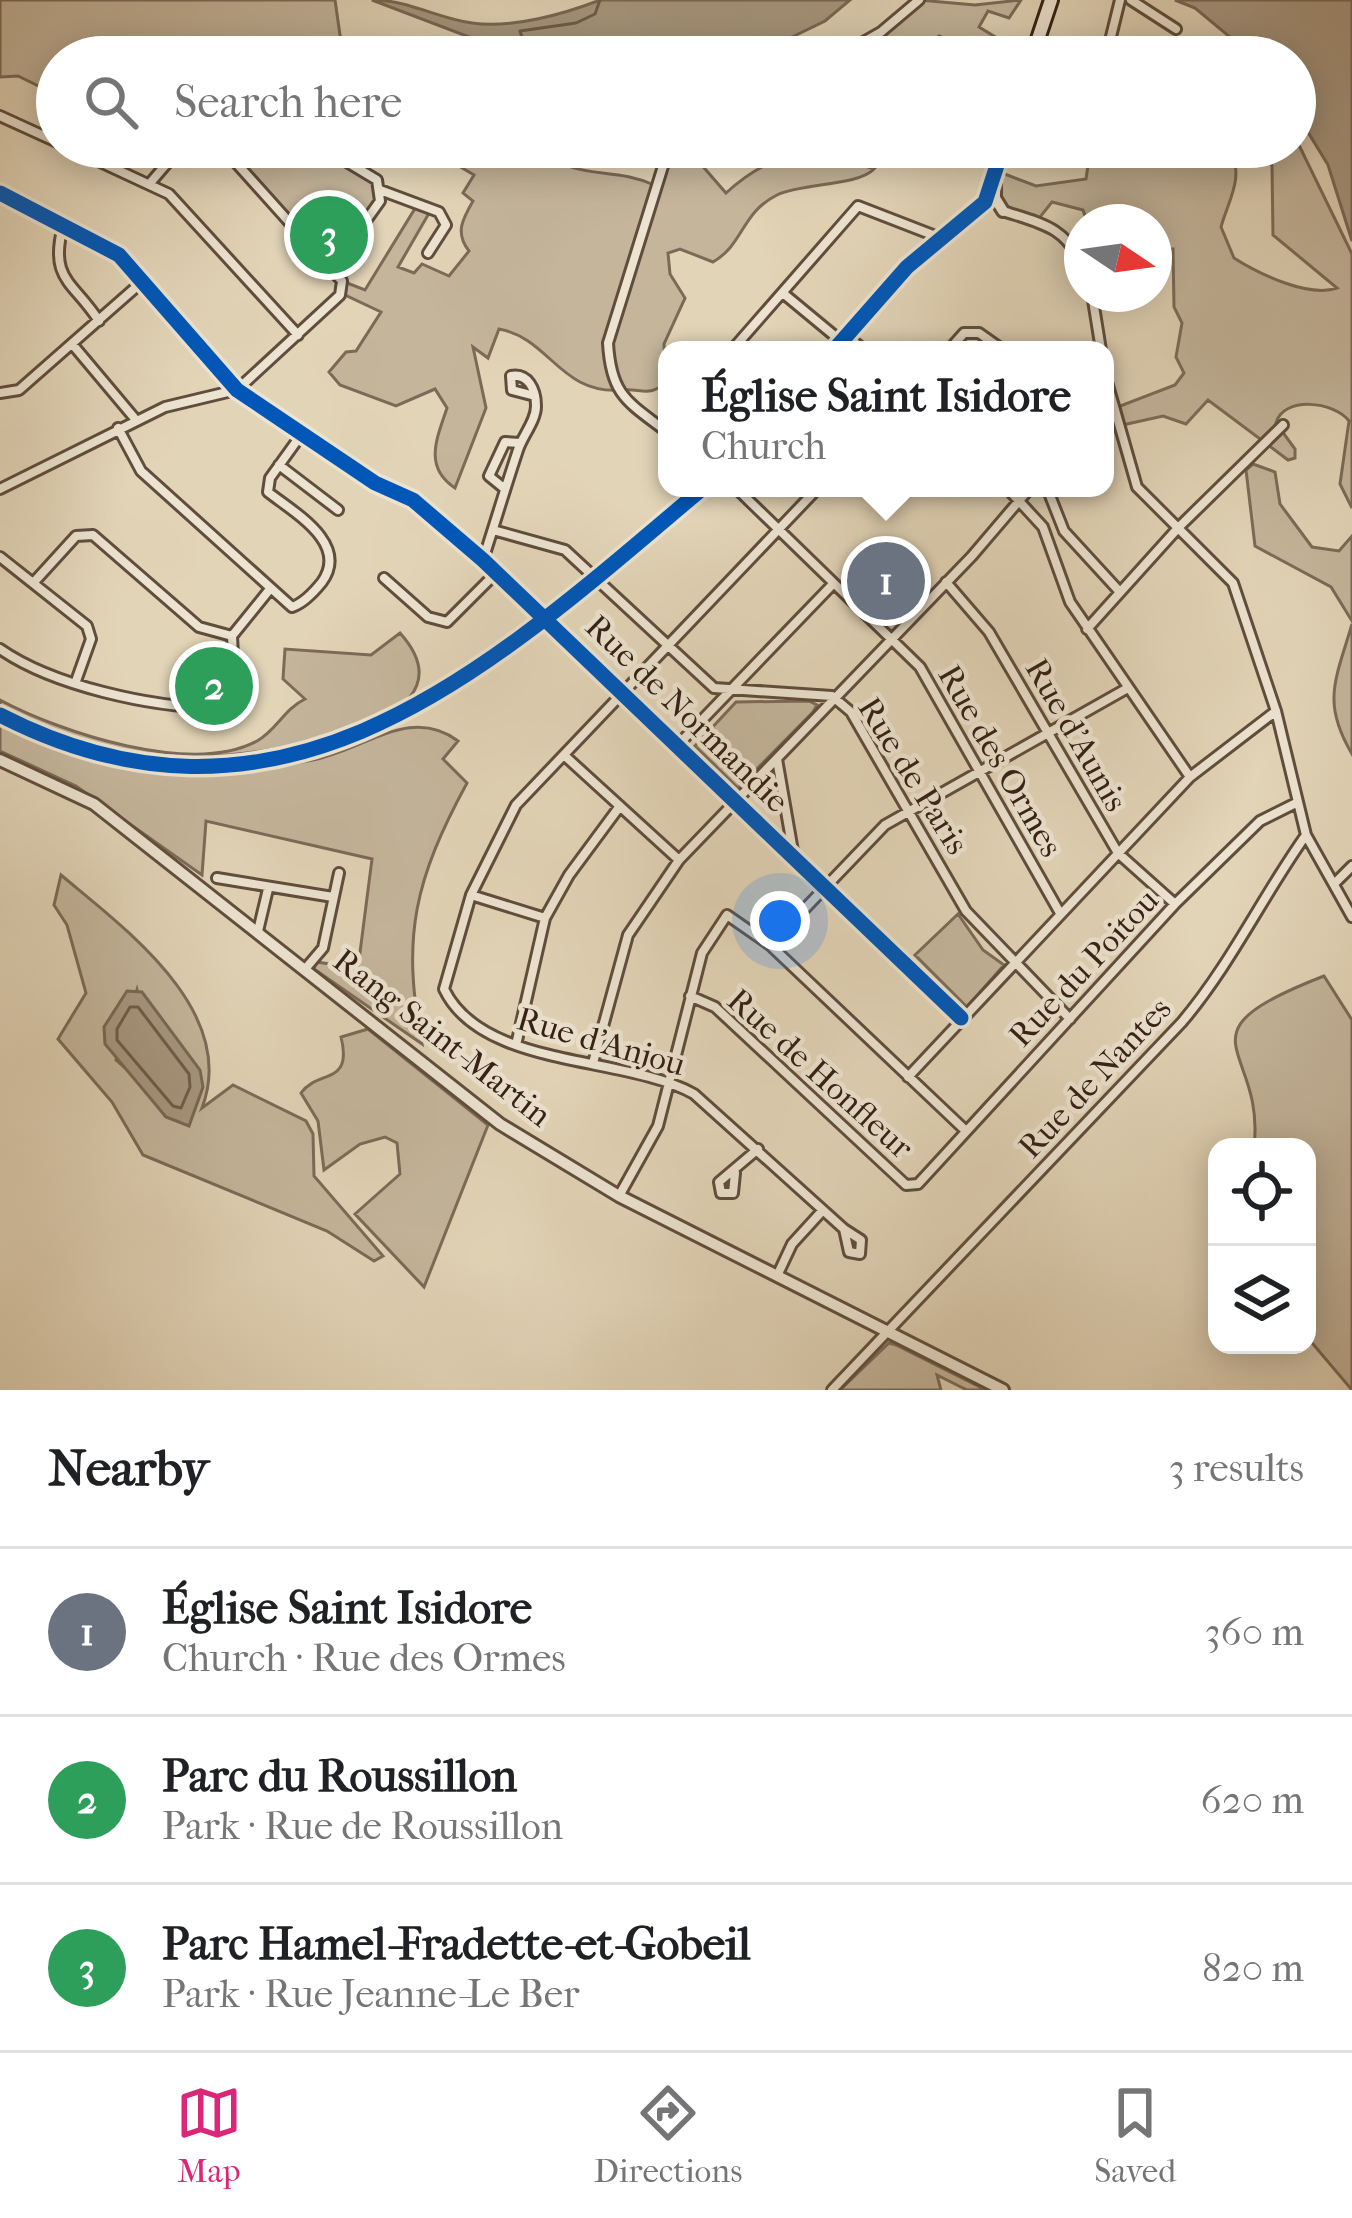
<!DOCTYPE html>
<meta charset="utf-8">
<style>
:root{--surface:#fff;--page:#f6f6f6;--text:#202124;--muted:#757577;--line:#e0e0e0;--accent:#db2777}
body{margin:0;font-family:"IM FELL French Canon",serif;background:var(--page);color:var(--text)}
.controls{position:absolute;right:36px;bottom:36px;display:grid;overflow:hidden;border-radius:24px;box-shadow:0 6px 30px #0003}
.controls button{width:108px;height:108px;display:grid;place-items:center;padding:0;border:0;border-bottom:3px solid var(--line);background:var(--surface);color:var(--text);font:60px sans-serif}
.compass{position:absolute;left:1064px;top:204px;width:108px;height:108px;border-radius:50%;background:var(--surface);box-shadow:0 6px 30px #0003;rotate:103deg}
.you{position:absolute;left:780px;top:921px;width:42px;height:42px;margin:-30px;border:9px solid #fff;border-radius:50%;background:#1a73e8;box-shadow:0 0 0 18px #1a73e833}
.badge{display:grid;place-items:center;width:78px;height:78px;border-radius:50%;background:var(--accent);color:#fff;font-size:39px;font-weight:700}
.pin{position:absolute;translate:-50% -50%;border:6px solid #fff;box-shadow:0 3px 12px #0006}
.popup{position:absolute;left:658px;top:341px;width:456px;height:156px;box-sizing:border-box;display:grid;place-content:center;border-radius:24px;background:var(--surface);filter:drop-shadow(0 3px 9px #0005);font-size:39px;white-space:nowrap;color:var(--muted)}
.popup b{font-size:45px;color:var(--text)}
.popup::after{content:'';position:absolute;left:50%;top:100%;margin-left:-24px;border:24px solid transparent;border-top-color:var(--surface)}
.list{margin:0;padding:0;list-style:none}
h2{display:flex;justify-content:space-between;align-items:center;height:156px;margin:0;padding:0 48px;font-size:51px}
h2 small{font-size:39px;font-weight:400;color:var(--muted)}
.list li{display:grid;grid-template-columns:78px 1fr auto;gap:36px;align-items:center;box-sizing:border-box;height:168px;padding:0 48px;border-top:3px solid var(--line)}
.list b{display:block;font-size:45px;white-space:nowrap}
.list p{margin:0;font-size:39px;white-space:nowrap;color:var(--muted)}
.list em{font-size:39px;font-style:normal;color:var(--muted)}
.icon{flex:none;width:66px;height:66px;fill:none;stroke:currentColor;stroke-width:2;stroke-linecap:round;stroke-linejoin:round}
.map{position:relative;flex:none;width:1352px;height:1390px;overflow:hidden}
.search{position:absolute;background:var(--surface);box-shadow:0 6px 30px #0003;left:36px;right:36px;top:36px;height:132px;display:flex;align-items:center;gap:30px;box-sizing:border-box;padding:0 42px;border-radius:66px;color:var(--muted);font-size:45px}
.sheet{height:660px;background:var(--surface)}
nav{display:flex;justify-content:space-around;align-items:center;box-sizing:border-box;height:168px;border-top:3px solid var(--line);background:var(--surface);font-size:33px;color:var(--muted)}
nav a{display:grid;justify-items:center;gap:6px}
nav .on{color:var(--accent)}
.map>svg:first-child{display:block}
.green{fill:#c4b59b;stroke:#7c6a58;stroke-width:3;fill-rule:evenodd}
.water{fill:#a79780;stroke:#796755;stroke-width:3}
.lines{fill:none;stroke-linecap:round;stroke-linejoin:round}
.shore{stroke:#6e5c4a;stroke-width:3}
.minor-casing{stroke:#604d3d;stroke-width:14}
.tertiary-casing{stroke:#604d3d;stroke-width:16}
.secondary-casing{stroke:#342014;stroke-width:18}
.minor{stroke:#ece3d0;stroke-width:8}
.tertiary{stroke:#ece3d0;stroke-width:10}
.secondary{stroke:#ece3d0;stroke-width:12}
.cycleway-casing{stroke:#ece3d0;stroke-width:22}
.cycleway{stroke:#0057b8;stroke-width:15}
.labels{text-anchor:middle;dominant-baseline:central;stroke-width:9;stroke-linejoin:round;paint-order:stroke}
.street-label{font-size:33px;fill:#342014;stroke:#ece3d0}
</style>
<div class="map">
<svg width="1352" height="1390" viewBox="0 0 1352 1390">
<rect width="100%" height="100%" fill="#e2d4b7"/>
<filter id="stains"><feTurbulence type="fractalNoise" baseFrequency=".00167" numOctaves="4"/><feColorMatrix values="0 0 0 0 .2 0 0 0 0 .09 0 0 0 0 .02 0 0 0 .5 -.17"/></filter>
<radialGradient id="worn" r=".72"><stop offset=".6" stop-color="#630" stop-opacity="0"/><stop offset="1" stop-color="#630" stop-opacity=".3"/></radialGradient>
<path class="green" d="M0,0H335L342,49L352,57H57V95L18,76L0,77Z
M919,0L975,5L1021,0L1009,18L988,11L979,27L1028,57H992L939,36L914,57H893L898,52L881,32Z
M1295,137L1352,254V508L1340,484L1349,421C1334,401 1283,396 1276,423L1295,449V458L1288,460L1208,400L1186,424L1163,416L1118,426L1120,406L1175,385L1184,373L1176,357L1182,323L1174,307L1173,249H1154V222H1123L1120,208L1085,216L1083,210L1052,202L1036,222L985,202L997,171L1036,186L1086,179L1090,152L1080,147H1230C1244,179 1230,196 1221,227L1234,258C1259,274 1309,298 1337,288L1273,235L1272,166L1262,147H1295Z
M222,147H322L377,180L380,201L332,268Z
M427,147H541C574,183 611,165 654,185L669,147H686L726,193C769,153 810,147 866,147L862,165L874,169C858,186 801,183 777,195C741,213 744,244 713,262L680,249L668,253L670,274L685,298L664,344L666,382C649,398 641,388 622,390C560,395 550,338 499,329L488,358L473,347L486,408L455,488C423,467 437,438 447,408L435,389L396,406L340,385L329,372L346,352L356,351L381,312L341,293L342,281L365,290L419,202L432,208L398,267L414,273L422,264L449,276L469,251C455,233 462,220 473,201L463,193L474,175Z
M1253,464L1275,472L1280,504L1312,547L1339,551L1352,536V621L1331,587L1255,546L1246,470Z
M1352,624V754C1321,702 1336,679 1352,624Z
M400,633C494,738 213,762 159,757C106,752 45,734 0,706V700C62,733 192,776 257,741C276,731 284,709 305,699L283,679L285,649L371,655Z
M809,701L817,705L813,712L738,788L695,746L736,702Z
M0,718C119,756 185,785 313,760C365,750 410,705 458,741L443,759L467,783C415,879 401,936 422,1044L314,969L316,962L358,968L372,859L206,821L202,875L76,786L0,751Z
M61,875C124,928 239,1011 202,1108L233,1085L306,1121L313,1134L314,1176L383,1256L374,1261L327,1231L143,1155L112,1102L58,1039L86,993L67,925L54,905ZM137,990L166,1117L139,1080L116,1060Z
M958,914L983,950L1004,965L967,1007L915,955Z
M1324,976L1352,1020V1390L1307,1337V1147H1254C1266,1045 1170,1036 1324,976Z
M368,1029L488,1125L424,1287L355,1214L400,1174L397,1143L385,1137L360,1144L324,1170L318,1121L301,1093C318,1069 353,1086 341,1037Z
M889,1343L896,1345L986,1390H967L937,1375L941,1390H840Z"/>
<path class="water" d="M372,0C409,0 436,18 472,23C511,29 564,14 600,0H850L825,21L751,57H524L502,44L490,45Z
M1175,0H1352V241L1328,165L1295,111V57H1254L1195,8Z
M127,991L142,992L200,1070L203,1087L189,1126L166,1117L105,1044L104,1027Z"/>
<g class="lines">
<path class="shore" d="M528,57L520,31L576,23L595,14L600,0
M130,1007H138L189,1074L190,1087L181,1108L173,1106L117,1040V1029Z"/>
<g class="minor-casing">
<path id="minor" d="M1131,0L1176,29
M1036,46L1065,57
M837,57L881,32L919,0
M1106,57L1120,0
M0,116L57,142
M68,147L169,194L298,335
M222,147L342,281L340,295L237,390
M322,147L377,180L380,201L332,268
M151,182L181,147
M380,190L439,212L446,225L428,253
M0,193L119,255L237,390L375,483L413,500L483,560L961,1018
M1003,211C1040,223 1067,227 1082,266
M63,226C49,280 73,281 99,321
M784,294L842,342
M1092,294L1101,350
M847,336L864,350
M73,345L136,420
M732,350L858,206L938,237
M949,350L964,333H979L1003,350
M1105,375L1137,487L1233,583L1276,711L1306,835L1352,917
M0,393L19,390L143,281
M118,428L141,471L292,607C304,603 314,592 322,582C350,543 293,512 268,492L270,478L301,435
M667,432C628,402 611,396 608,343L669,147
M279,465L338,510
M736,488L920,667L1060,913
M818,488L516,805L471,895L444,989C482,1069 625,1055 694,1094L844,1229
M1007,488L1043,527L1070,602L1190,777
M1047,488L1064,531L1119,591
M0,489L165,407L236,390
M505,489L489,476L505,442L520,443
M493,530L565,550L714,688L832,696L851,712L966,911L1070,1019
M0,557L87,626L91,639L76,681
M483,560C495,523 506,486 518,450C523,435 536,421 536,406C536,389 528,373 511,376L512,390L535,396
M384,578L428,617L447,622L495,574
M35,581L76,536L93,535L199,627L232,636
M946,582L989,632L1118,853L1175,904
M1087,629L1178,528L1283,425
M0,649C53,686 151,707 215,708L235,693L232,636L270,589
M676,747L833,584
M565,756L679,860
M777,759L794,857
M217,878L333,897
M1334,884L1352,866
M471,895L545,918
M258,931L268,889
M770,945L885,825L1126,689
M306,968L323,948L339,873
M690,996L715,1007L906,1185L918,1184L1175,904L1260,821L1298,802
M516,1045L545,918L569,875L620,806
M593,1063L628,935L679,860L972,556L1030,488
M908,1077L1190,777L1276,711
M735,1173L733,1193H721L719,1182L758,1149
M619,1196L658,1126L702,953L727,915L770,945L966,1131
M844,1229L861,1240L860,1254L849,1252Z
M777,1276L792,1244L823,1210
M832,1390L1182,1022C1231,964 1262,897 1306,835"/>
</g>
<g class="tertiary-casing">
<path id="tertiary" d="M995,181V198L1003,211
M0,760L94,804L500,1124L619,1196L1003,1390"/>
</g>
<g class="secondary-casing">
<path id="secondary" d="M1032,57L1051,0
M834,350L907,267L985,202L1003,147
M0,715C288,863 496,662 703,488"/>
</g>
<use href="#minor" class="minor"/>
<use href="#tertiary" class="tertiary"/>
<use href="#secondary" class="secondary"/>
<g class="cycleway-casing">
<path id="cycleway" d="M0,193L119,255L237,390L375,483L413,500L483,560L961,1018
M834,350L907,267L985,202L1003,147
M0,715C288,863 496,662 703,488"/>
</g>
<use href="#cycleway" class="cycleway"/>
</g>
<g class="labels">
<g class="street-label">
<text transform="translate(687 714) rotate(44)">Rue de Normandie</text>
<text transform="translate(1076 735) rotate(60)">Rue d'Aunis</text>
<text transform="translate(1000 761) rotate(60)">Rue des Ormes</text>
<text transform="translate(913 776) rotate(58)">Rue de Paris</text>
<text transform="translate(1084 968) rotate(-47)">Rue du Poitou</text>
<text transform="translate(442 1038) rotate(38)">Rang Saint-Martin</text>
<text transform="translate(601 1042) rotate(16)">Rue d'Anjou</text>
<text transform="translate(820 1074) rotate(42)">Rue de Honfleur</text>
<text transform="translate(1095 1078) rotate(-47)">Rue de Nantes</text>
</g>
</g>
<rect width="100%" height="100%" filter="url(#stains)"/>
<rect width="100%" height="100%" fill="url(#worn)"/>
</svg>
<div class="controls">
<button><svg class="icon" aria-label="locate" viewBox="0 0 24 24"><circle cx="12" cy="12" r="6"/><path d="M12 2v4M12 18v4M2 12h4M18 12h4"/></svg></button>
<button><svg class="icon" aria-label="layers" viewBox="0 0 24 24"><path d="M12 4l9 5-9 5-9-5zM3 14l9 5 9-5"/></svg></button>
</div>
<svg class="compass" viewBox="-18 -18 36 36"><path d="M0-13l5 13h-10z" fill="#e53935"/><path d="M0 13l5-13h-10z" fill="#757577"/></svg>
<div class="you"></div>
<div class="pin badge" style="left:886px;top:581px;background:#6b7280">1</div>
<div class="popup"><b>Église Saint Isidore</b>Church</div>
<div class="pin badge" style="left:214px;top:686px;background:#2e9e5b">2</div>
<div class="pin badge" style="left:329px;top:235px;background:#2e9e5b">3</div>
<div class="search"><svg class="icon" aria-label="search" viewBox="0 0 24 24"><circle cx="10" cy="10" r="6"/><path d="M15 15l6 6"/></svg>Search here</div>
</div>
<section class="sheet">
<h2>Nearby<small>3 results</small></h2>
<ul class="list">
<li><span class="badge" style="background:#6b7280">1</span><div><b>Église Saint Isidore</b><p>Church · Rue des Ormes</p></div><em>360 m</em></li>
<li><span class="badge" style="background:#2e9e5b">2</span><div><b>Parc du Roussillon</b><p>Park · Rue de Roussillon</p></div><em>620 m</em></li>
<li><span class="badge" style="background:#2e9e5b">3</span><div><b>Parc Hamel-Fradette-et-Gobeil</b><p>Park · Rue Jeanne-Le Ber</p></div><em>820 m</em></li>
</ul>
</section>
<nav>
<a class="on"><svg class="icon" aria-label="map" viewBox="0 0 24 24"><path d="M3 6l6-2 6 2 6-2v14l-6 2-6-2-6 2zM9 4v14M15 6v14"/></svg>Map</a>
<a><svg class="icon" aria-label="directions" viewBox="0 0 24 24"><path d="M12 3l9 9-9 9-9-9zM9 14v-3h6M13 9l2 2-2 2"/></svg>Directions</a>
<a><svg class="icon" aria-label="saved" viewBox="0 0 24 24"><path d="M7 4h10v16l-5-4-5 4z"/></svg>Saved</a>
</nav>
